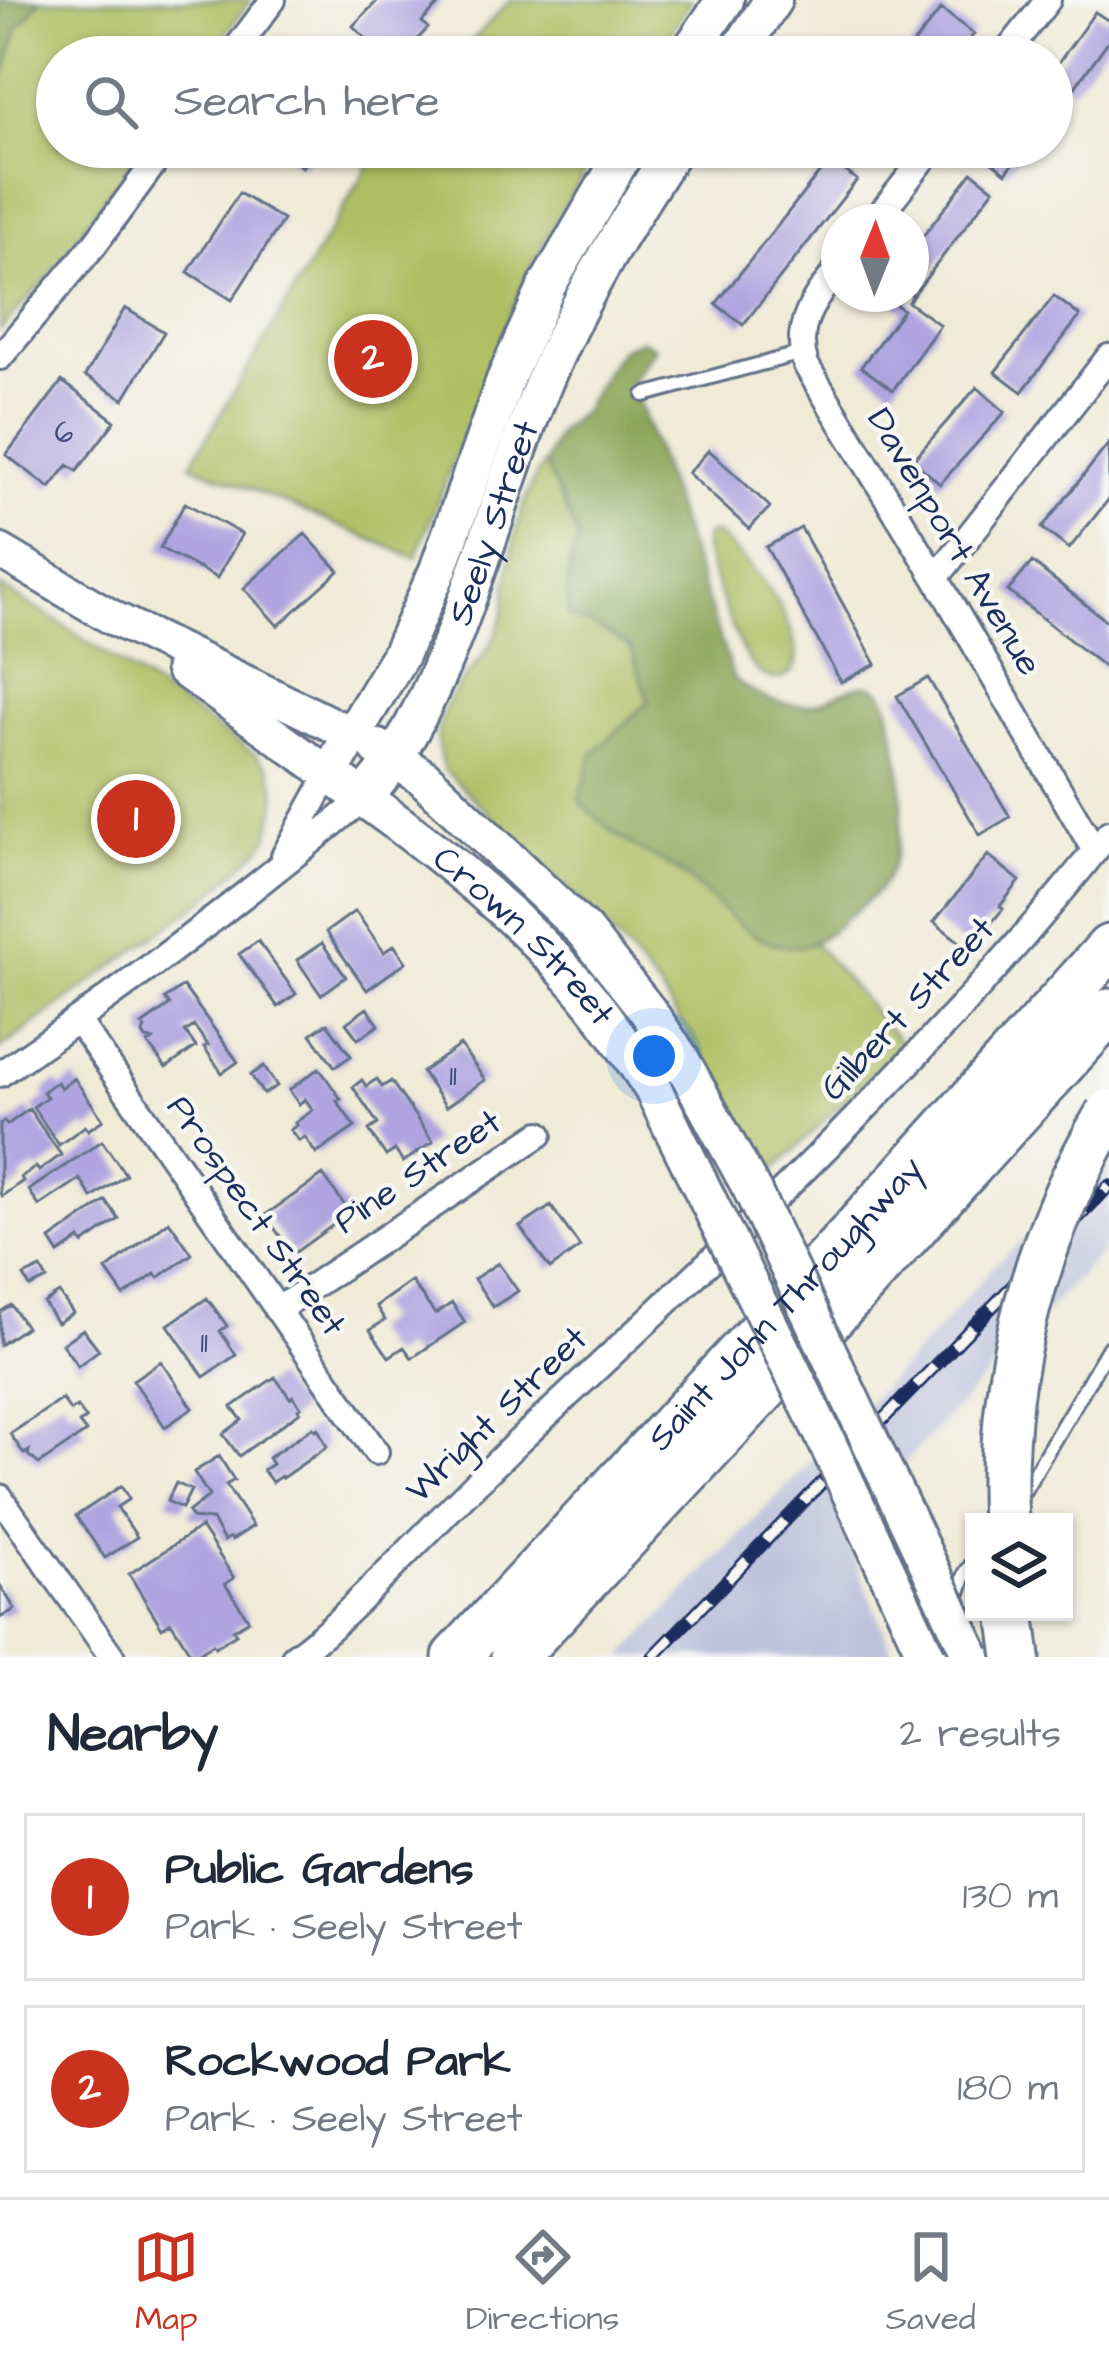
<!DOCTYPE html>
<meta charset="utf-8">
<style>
:root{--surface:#fff;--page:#f2f2f3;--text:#1f2937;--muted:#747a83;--line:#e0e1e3;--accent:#c8321e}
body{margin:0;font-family:"Architects Daughter",sans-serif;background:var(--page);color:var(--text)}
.controls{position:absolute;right:36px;bottom:36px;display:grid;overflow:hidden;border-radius:0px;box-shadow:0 3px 9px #0004}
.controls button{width:108px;height:108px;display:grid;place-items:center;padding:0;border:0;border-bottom:3px solid var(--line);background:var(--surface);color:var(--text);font:60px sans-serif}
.compass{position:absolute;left:821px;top:204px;width:108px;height:108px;border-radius:50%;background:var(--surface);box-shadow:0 3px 9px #0004;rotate:1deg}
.you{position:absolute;left:654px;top:1056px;width:42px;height:42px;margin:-30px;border:9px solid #fff;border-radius:50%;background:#1a73e8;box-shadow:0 0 0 18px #1a73e833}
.badge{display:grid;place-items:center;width:78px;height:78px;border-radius:50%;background:var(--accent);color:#fff;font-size:39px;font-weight:700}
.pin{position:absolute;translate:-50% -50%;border:6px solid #fff;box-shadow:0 3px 12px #0006}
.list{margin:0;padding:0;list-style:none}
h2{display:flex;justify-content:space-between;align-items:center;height:156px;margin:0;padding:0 48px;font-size:51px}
h2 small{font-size:39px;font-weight:400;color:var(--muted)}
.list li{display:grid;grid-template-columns:78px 1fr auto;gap:36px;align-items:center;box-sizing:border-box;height:168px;margin:0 24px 24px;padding:0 24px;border:3px solid var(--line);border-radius:0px}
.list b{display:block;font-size:45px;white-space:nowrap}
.list p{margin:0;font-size:39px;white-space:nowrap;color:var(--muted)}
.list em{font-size:39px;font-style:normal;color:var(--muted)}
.icon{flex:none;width:66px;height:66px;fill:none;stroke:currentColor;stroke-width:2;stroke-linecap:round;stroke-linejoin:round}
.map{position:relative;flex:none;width:1109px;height:1657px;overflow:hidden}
.search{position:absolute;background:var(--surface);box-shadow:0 3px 9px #0004;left:36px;right:36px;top:36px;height:132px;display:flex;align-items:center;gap:30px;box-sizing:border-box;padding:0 42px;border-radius:66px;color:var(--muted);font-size:45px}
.sheet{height:540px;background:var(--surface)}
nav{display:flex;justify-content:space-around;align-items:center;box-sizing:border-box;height:168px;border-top:3px solid var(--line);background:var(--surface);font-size:33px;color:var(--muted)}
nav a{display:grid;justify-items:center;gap:6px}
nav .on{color:var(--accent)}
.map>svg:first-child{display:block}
.industrial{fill:#bec3dd}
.green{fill:#aebe61;stroke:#647660;stroke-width:3}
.forest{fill:#8aa557;stroke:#526a5a;stroke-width:3}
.building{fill:#afa4e0}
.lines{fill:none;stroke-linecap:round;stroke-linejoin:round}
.service-casing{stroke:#657188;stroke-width:18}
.minor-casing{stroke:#657188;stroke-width:30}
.tertiary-casing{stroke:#657188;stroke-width:39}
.secondary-casing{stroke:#657188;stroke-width:42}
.motorway-casing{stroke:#657188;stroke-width:51}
.service{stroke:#fff;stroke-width:12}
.minor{stroke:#fff;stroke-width:24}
.tertiary{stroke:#fff;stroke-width:33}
.secondary{stroke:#fff;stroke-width:36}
.motorway{stroke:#fff;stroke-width:45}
.rail-casing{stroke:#1b2f5e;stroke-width:14}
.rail{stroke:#f6f6f2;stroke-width:9;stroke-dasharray:27;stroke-linecap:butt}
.secondary-bridge-casing{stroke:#657188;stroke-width:42;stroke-linecap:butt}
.motorway-bridge-casing{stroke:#657188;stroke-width:51;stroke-linecap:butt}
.secondary-bridge{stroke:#fff;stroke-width:36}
.motorway-bridge{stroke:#fff;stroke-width:45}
.labels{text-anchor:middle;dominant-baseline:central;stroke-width:9;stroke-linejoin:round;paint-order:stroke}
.number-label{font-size:30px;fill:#404c7e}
.street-label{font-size:36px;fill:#1b2f5e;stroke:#f6f6f2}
</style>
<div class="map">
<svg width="1109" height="1657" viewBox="0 0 1109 1657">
<rect width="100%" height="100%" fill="#f6f6f2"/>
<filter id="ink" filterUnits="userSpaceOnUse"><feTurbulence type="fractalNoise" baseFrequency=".00833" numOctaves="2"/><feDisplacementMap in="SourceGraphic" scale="24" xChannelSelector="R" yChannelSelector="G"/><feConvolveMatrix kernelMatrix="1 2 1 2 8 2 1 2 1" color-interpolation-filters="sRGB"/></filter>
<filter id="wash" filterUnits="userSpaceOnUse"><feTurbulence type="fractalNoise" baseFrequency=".004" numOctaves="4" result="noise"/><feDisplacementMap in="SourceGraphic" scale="48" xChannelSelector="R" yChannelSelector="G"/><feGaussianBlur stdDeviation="2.7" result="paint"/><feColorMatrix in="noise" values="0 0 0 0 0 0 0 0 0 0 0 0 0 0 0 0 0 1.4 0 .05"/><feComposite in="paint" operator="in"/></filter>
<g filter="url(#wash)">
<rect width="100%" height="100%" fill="#efebd7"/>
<path class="industrial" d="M1109,1150V1245L842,1530L895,1657H622L947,1320L994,1265L1040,1224Z"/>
<path class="green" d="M0,0H251L208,57H57V147H141L49,276L0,330Z
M510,0H692L655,57H457Z
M380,147H600L550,231L520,290L416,558L191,464Z
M545,463L578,538C568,565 565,588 569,617L595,626L631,648L649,701L593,754L619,837C641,850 665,861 685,876C727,909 756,952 815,944L902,1044L768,1176L729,1101L660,990L624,947L578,899L444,770C418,697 481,680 501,622C506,607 506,592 508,577C513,540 522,492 545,463Z
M709,533L716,534C750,564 785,599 795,646C803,679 773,690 752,665C734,642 716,583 706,554L704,538Z
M0,587L60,623L256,755L269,768L275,785L276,803L269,835L260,849L208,897L0,1049Z"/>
<path class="forest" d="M0,0H41L18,28L0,90Z
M642,340L655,347L632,382L733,677C753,698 788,709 817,703C837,699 866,670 884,695C889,702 890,714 892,722C903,767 909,832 888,876C879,894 858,908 843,921C825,936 812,949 787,946C744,941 716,900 683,875C663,860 640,852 620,837C605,827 592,813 579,801L593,754L649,701L631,648L595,626L569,617C565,588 569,565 578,538L545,463L557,433L583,411L605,371L622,348Z"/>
<g id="blocks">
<path class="building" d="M378,0H443L422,22L428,28L401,57H385L353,26Z
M941,9L974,34L955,57H903Z
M1095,12L1109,21V40L1073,90L1052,75V72Z
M275,147H317L302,167Z
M988,147H1026L1006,173L982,154Z
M830,159L857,180L743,325L716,304Z
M972,172L994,189L908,302L940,325L893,390L861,367L903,310L882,294H911V252Z
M239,193L283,220L232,300L188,272Z
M1054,296L1080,316L1022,392L995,372Z
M125,308L164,332L124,399L85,376Z
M62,381L115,421L77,471L68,465L50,488L6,455Z
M977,387L1005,412L940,484L913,460Z
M1109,443V499L1069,549L1042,528Z
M709,450L770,507L749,529L688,473Z
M185,503L242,534L217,578L160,548Z
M801,528L876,664L841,682L766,547Z
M305,534L339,571L278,626L244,588Z
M1032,562L1109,623V671L1008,591Z
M928,678L1010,817L980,835L897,696Z
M988,855L1020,881L1000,906L1003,909L992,922L989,920L966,947L934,922Z
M355,911L384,952L394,945L406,962L367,990L326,932Z
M258,941L296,994L278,1007L239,954Z
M322,943L346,977L321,995L297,960Z
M183,986L238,1062L222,1073L204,1047L208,1045L194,1026L185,1032L196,1047L166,1068L148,1044L153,1040L146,1039L143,1034L145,1028L142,1025L170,1005L165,999Z
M367,1008L379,1025L358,1039L346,1023Z
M327,1023L351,1056L335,1067L311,1034Z
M460,1045L485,1080L446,1107L422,1072Z
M264,1066L277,1086L263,1094L251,1075Z
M319,1068L341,1099L337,1101L355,1127L316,1154L305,1137L299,1141L290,1130L297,1125L295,1123L313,1110L305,1099L299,1104L289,1090Z
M74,1078L103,1120L88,1130L85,1126L59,1145L33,1107L47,1097L43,1092L50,1086L57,1082L61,1088Z
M377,1079L382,1087L391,1081L433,1142L403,1162L395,1150L386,1156L369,1130L378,1124L353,1087L362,1080L366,1086Z
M29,1109L61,1155L39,1171L36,1167L21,1177L23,1181L2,1196L0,1193V1124L4,1121L7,1125Z
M102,1141L126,1175L92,1198L80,1179L39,1206L29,1190Z
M323,1175L350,1213L293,1254L265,1215Z
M106,1201L119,1219L83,1244L80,1239L59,1254L50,1240Z
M551,1206L580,1247L550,1269L520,1227Z
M169,1221L192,1254L158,1278L155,1274L124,1296L106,1270Z
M498,1263L518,1291L493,1307L474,1279Z
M41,1268L47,1279L30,1287L24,1276Z
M411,1281L435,1314L452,1303L465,1322L412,1358L404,1347L389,1357L370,1330L385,1320L376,1306Z
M59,1293L73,1313L57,1323L44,1303Z
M207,1298L227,1326L220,1331L236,1355L204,1377L168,1325Z
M11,1305L26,1327L0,1345V1312Z
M83,1329L99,1350L78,1366L62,1344Z
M161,1361L193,1408L165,1427L133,1380Z
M275,1377L290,1398L293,1396L301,1407L298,1409L300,1412L239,1456L223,1434L242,1420L232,1407Z
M62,1399L70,1411L77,1407L86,1419L79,1423L86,1432L39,1464L28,1455L29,1451L24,1454L10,1434Z
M313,1427L315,1430L318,1428L327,1447L282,1478L281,1476L272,1482L263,1470L272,1464L268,1458Z
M219,1456L234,1480L226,1485L253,1526L232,1540L230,1537L224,1541L212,1520L192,1518L188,1512L209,1496L194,1472Z
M176,1483L191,1490L182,1508L167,1501Z
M121,1486L129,1499L117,1507L137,1537L105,1558L76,1516Z
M201,1527L234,1578L225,1584L249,1620L233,1630L236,1634L215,1647L213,1644L193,1657L171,1622L162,1628L129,1574Z
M0,1585L15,1609L0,1618Z"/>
</g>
</g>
<g filter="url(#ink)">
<use href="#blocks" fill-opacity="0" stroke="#657188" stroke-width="3"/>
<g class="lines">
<g class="service-casing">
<path id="service" d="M644,395L802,353
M1018,1501L1109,1347
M955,1604L966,1572L974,1561"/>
</g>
<g class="minor-casing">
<path id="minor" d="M230,57L273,0
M1003,57L1048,0
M874,222L933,147
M839,267C816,297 792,325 806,365L936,578L1095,851
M0,357L94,245L166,147
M936,578L1109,357
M284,856L329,774
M78,1021L376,1452
M0,1074C126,988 247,896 364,798
M277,1310L540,1134
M0,1497L112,1657
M294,1657C329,1632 359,1601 389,1571C432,1528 474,1484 518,1442C725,1248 934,1056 1109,833"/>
</g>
<g class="tertiary-casing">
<path id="tertiary" d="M0,551L113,618L353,735
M182,669L329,774"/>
</g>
<g class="secondary-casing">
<g id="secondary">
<path d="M686,57L725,0"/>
<path d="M735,57L773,0"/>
<path id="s1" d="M628,147L548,284L505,380L438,570L400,655L329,774C419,836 505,902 577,984C605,1016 629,1053 653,1089"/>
<path d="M378,748L424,778L584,931L647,1010L680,1058"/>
<path id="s2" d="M364,798C375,784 388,770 397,754C465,641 492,509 542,387C576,303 625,224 675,147"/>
</g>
</g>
<g class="motorway-casing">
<g id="motorway">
<path d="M1011,1612L1017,1657"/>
<path id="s3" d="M456,1657L842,1244L1109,948"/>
<path d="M514,1657L860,1287L1109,1012"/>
</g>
</g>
<use href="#service" class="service"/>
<use href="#minor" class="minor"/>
<use href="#tertiary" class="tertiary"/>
<use href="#secondary" class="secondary"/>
<use href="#motorway" class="motorway"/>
<g class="rail-casing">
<path id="rail" d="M653,1657L1109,1186"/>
</g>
<use href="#rail" class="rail"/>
<g class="secondary-bridge-casing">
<path id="secondary-bridge" d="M680,1058L752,1190L972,1657
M653,1089L825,1438L927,1657"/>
</g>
<g class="motorway-bridge-casing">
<path id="motorway-bridge" d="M1005,1522C997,1377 1035,1237 1109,1113"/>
</g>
<use href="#secondary-bridge" class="secondary-bridge"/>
<use href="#motorway-bridge" class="motorway-bridge"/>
</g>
</g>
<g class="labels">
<g class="number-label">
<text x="64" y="433">6</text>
<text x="453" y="1076">11</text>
<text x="204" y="1343">11</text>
</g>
<g class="street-label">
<text stroke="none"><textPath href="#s2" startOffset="306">Seely Street</textPath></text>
<text transform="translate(954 542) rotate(59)">Davenport Avenue</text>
<text stroke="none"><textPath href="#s1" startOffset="951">Crown Street</textPath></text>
<text transform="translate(908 1009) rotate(-47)">Gilbert Street</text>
<text transform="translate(418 1172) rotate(-34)">Pine Street</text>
<text transform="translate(256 1216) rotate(55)">Prospect Street</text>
<text stroke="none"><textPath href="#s3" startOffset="483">Saint John Throughway</textPath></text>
<text transform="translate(497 1415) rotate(-44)">Wright Street</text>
</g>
</g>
</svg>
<div class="controls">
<button><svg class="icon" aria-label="layers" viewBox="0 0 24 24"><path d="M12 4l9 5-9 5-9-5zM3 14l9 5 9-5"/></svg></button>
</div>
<svg class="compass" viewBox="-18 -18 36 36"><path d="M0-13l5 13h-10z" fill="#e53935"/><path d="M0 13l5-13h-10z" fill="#747a83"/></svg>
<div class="you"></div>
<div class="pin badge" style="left:136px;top:819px">1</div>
<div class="pin badge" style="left:373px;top:359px">2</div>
<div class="search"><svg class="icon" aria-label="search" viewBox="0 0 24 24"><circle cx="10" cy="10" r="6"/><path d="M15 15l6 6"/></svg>Search here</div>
</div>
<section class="sheet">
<h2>Nearby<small>2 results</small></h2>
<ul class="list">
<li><span class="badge">1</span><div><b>Public Gardens</b><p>Park · Seely Street</p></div><em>130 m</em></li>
<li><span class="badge">2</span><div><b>Rockwood Park</b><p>Park · Seely Street</p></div><em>180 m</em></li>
</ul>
</section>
<nav>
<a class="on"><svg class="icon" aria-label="map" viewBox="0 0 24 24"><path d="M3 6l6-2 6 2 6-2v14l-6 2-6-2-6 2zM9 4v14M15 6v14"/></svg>Map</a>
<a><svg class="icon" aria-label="directions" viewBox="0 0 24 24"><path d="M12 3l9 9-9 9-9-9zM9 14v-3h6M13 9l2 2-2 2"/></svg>Directions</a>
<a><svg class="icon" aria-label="saved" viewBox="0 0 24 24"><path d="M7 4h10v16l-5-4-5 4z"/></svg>Saved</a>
</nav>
